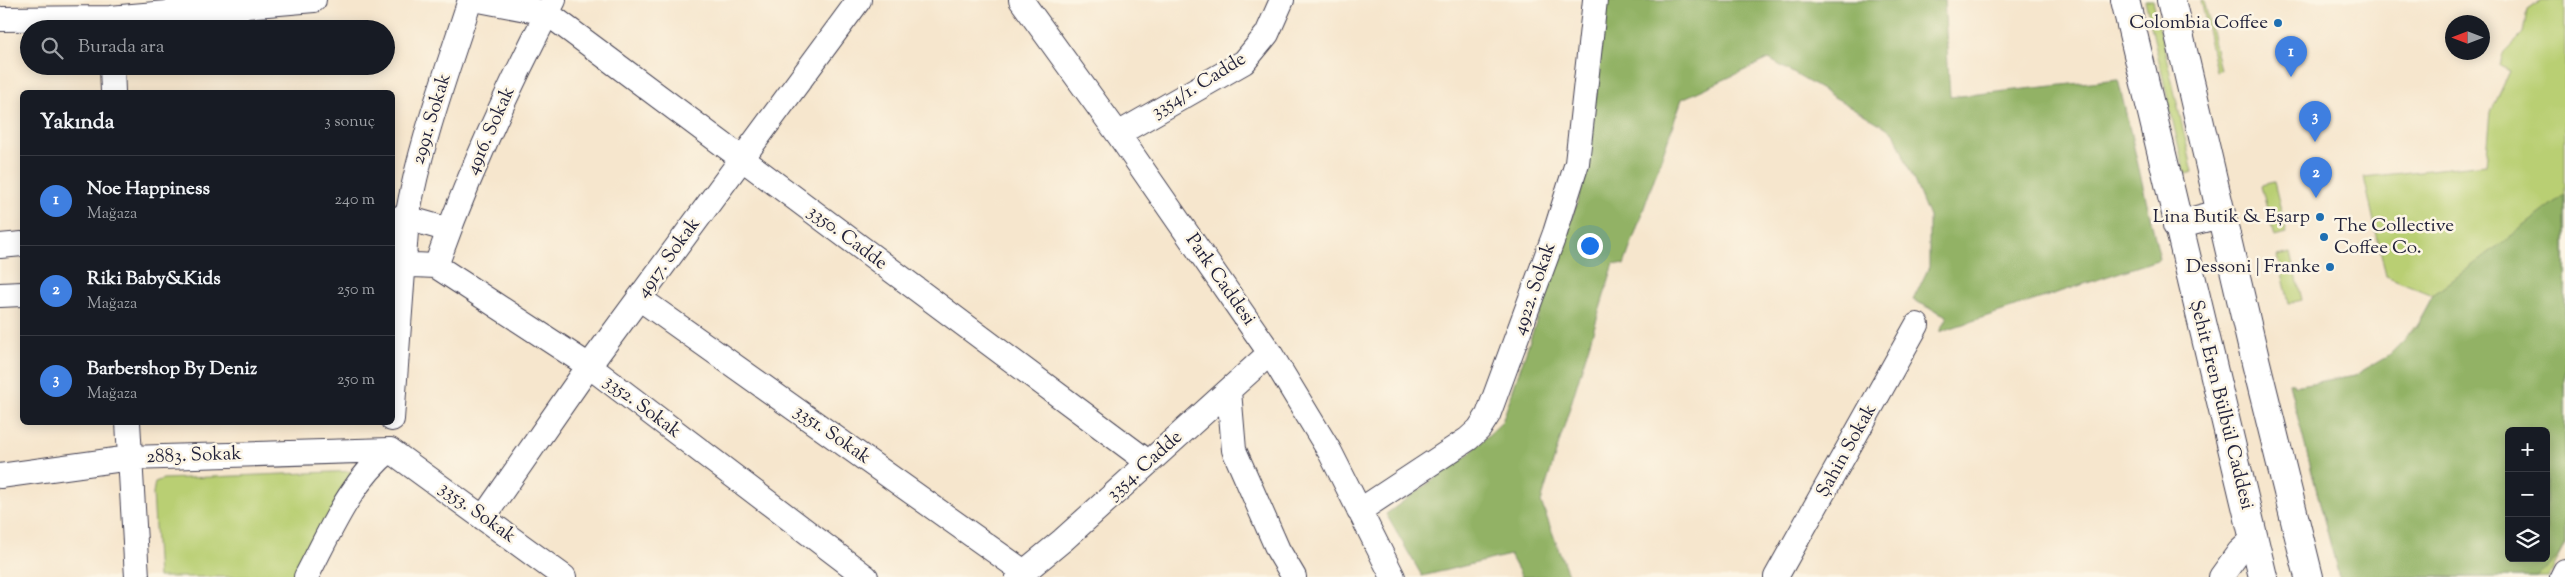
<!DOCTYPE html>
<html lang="tr">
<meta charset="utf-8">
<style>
:root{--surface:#171b24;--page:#20242c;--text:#f1f3f6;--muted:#9ea1a6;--line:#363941;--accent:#1f6fb2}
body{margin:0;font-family:"Sorts Mill Goudy",serif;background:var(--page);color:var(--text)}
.controls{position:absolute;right:15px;bottom:15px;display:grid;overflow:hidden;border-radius:8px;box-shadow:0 2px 12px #0003}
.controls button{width:45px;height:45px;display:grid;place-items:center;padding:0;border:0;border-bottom:1px solid var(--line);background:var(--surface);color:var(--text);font:25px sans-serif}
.compass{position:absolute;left:2445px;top:15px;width:45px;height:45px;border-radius:50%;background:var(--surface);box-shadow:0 2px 12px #0003;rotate:270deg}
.you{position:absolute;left:1589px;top:245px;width:18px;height:18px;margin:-12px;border:4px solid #fff;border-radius:50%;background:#1a73e8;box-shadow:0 0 0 8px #1a73e833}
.badge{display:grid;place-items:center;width:32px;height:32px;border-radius:50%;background:var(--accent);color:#fff;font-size:16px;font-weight:700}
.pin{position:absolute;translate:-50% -41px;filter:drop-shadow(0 1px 2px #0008)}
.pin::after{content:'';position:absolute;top:26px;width:18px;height:15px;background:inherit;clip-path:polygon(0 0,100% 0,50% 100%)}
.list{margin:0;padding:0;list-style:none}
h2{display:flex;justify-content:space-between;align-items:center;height:65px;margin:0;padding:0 20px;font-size:21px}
h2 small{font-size:16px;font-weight:400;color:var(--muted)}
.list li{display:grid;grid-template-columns:32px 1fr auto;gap:15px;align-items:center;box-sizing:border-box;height:90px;padding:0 20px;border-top:1px solid var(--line)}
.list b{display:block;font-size:19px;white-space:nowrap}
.list p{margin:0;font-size:16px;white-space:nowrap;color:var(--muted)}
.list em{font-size:16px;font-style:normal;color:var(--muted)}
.icon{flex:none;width:28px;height:28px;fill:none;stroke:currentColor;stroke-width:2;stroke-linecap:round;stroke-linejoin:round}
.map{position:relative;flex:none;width:2565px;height:577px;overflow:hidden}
.search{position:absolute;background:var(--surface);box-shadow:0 2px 12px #0003;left:20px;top:20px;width:375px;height:55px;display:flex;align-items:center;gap:12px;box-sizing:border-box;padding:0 18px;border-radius:28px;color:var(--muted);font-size:19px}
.panel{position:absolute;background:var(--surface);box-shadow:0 2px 12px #0003;left:20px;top:90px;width:375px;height:335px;border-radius:8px}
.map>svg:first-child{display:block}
.green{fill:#b9cf73;stroke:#6e7857;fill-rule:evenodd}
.forest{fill:#92b265;stroke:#5a6a50;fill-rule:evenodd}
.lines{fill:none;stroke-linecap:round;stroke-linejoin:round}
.minor-casing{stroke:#423f51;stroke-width:26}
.major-casing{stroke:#423f51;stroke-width:30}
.minor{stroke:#fff;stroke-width:24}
.major{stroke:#fff;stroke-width:28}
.poi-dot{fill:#1f6fb2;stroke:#fcf5e5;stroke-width:2}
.labels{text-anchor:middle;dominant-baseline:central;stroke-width:5;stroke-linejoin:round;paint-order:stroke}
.poi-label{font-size:19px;fill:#22223b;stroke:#fcf5e5;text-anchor:end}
.street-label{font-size:19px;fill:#22223b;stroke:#fcf5e5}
</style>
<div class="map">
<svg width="2565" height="577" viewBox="0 0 2565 577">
<rect width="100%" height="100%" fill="#fcf5e5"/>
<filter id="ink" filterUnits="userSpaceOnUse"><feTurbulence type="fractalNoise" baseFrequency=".02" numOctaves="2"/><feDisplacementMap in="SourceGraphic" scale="10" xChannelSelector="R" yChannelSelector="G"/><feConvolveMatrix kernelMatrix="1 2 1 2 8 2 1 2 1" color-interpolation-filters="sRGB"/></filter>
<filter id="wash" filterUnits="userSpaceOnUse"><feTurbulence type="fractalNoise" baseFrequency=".0096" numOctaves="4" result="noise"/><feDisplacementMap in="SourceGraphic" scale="20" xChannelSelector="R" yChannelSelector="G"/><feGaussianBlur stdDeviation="1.12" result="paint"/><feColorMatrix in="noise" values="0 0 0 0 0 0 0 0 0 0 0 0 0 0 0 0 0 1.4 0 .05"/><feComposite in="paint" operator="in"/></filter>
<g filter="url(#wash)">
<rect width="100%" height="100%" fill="#f6e6cd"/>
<path class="green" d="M2145,0H2153L2193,172L2185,174Z
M2201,0H2204L2220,70L2216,71Z
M2542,0H2565V544L2548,577H2339L2289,383H2293L2295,386C2314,383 2336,382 2355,375C2390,363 2418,328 2433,295L2386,276L2364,177L2486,164L2491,112L2510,71L2500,66L2503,54L2523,34L2527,10ZM2509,431H2546V558H2509Z
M2274,182L2287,234L2274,237L2261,185Z
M2291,253L2302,300L2289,303L2278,256Z
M357,471L301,577H158L153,493L155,482L163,479Z"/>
<path class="forest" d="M1604,0H1944L1950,97L2118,79L2160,259L1939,332L1947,316L1913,300L1929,267V217L1894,132L1769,59L1682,99L1624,265L1614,263L1541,502L1569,577H1522L1510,555L1422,576L1386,514L1470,453L1502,422L1589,167Z
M2565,195V544L2559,555L2536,577H2339L2289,383H2293L2295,386L2355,375L2389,355L2415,329L2433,295ZM2509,431H2546V558H2509Z"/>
</g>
<g filter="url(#ink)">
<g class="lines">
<g class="minor-casing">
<path id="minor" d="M479,0L547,13L1148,462
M1021,0L1118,134L1270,353L1330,452L1393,577
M0,19L110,18L314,0
M112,66L113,92
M1118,134L1244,62L1267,34L1282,0
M392,219L407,218L449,230
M0,246L22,244
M392,264L436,266L589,366L866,577
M436,266C468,175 509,86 554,0
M0,295L22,294
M639,298L1024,572
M1229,391L1234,450L1278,550L1294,577
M392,419L407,218C420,143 447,72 470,0
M128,422L137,577
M390,450L564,577
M0,476L130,458L390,450
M1359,511L1468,439L1479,429L1488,415L1555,233L1577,163L1595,0
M483,518L589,366L859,0
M306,577C330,532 350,482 390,450
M1018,577L1063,540L1270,353
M1776,577L1917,325
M2221,577L2239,552L2253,539
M2562,577L2565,571"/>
</g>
<g class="major-casing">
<path id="major" d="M2125,0L2263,577
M2171,0L2256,363L2309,577
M2177,225L2220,214"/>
</g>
<use href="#minor" class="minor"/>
<use href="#major" class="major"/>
</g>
</g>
<g class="poi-dot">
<circle cx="2278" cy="23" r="5"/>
<circle cx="2320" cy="217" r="5"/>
<circle cx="2324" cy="237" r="5"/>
<circle cx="2330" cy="267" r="5"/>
</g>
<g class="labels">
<g class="poi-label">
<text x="2268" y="23">Colombia Coffee</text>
<text x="2310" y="217">Lina Butik &amp; Eşarp</text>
<text x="2334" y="226" text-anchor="start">The Collective<tspan x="2334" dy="22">Coffee Co.</tspan></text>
<text x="2320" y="267">Dessoni | Franke</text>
</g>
<g class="street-label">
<text transform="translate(1199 86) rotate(-32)">3354/1. Cadde</text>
<text transform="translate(432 119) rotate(-73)">2991. Sokak</text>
<text transform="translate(491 131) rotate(-66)">4916. Sokak</text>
<text transform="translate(847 238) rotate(37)">3350. Cadde</text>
<text transform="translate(669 258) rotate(-54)">4917. Sokak</text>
<text transform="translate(1220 280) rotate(55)">Park Caddesi</text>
<text transform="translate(1535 289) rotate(-71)">4922. Sokak</text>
<text transform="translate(2221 405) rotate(76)">Şehit Eren Bülbül Caddesi</text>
<text transform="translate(642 407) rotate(37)">3352. Sokak</text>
<text transform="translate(832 435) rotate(35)">3351. Sokak</text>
<text transform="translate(1847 451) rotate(-61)">Şahin Sokak</text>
<text transform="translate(194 456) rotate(-2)">2883. Sokak</text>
<text transform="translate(1145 466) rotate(-42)">3354. Cadde</text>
<text transform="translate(477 513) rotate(36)">3353. Sokak</text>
</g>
</g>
</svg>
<div class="controls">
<button>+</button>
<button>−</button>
<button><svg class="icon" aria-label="layers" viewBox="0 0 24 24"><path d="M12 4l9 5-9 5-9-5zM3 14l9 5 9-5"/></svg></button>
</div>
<svg class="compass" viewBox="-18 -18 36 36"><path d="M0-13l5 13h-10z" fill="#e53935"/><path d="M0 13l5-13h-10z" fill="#9ea1a6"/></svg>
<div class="you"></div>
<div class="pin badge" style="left:2291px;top:77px;background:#3f7fe0">1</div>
<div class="pin badge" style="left:2316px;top:198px;background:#3f7fe0">2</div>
<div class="pin badge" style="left:2315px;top:142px;background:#3f7fe0">3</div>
<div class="search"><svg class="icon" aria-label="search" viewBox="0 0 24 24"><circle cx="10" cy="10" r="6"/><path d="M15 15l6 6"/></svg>Burada ara</div>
<section class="panel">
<h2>Yakında<small>3 sonuç</small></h2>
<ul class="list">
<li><span class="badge" style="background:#3f7fe0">1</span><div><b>Noe Happiness</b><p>Mağaza</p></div><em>240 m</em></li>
<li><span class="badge" style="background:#3f7fe0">2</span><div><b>Riki Baby&amp;Kids</b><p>Mağaza</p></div><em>250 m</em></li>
<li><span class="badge" style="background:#3f7fe0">3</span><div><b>Barbershop By Deniz</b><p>Mağaza</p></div><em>250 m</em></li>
</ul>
</section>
</div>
